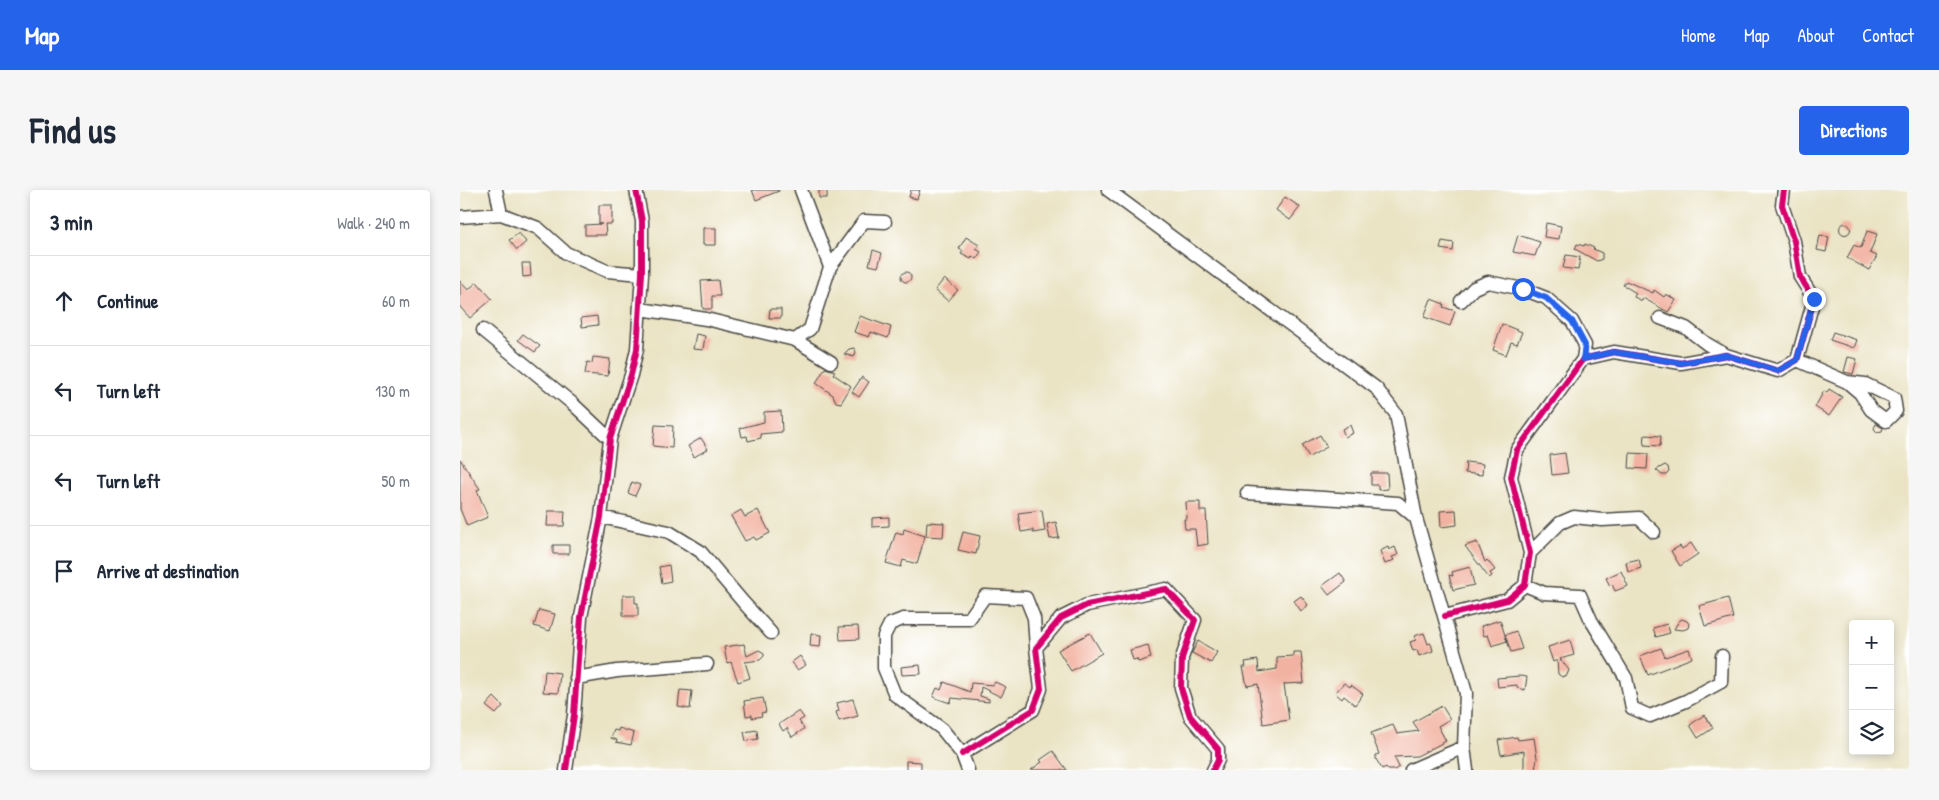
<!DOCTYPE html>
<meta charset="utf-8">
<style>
:root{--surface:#fff;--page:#f6f6f7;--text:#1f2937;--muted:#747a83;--line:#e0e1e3;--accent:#2563eb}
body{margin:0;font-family:"Patrick Hand",sans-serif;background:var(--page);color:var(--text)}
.controls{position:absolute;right:15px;bottom:15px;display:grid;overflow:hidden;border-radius:5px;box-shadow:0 2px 8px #0003}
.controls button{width:45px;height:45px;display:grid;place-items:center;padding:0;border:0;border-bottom:1px solid var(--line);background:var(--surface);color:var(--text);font:25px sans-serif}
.stop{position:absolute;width:15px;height:15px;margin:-11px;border:4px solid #2563eb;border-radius:50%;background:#fff}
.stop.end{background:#2563eb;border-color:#fff;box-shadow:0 1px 5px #0008}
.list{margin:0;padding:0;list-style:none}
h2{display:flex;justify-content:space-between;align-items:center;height:65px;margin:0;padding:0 20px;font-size:21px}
h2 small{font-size:16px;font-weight:400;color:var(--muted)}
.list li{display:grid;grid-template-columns:32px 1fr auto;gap:15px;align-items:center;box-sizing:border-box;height:90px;padding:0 20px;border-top:1px solid var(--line)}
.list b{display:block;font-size:19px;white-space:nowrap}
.list em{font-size:16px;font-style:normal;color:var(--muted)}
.icon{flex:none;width:28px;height:28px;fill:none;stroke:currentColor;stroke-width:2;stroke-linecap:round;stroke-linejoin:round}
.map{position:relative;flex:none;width:1449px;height:580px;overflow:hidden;border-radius:5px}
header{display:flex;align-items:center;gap:30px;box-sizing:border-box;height:70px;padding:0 25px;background:var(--accent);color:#fff}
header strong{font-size:24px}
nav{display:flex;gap:28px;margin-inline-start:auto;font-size:18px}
.intro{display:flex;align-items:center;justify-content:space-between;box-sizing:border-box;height:120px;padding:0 30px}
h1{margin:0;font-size:35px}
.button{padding:12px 22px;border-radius:5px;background:var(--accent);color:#fff;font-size:18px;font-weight:700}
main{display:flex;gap:30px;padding:0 30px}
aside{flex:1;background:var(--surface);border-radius:5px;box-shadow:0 2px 8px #0003}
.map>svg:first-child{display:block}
.building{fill:#f2b2a1}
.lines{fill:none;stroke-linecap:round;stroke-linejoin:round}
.minor-casing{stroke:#484742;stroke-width:15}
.minor{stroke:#fff;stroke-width:12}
.cycleway-casing{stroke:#fff;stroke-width:9}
.cycleway{stroke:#d6006c;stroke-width:6}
.route{stroke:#2563eb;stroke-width:6}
</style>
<header>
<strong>Map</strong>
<nav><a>Home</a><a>Map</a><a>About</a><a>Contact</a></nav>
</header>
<div class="intro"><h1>Find us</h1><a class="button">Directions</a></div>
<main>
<aside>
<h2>3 min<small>Walk · 240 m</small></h2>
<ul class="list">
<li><svg class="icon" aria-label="ahead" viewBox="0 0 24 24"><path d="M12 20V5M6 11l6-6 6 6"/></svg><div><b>Continue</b></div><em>60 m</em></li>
<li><svg class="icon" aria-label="left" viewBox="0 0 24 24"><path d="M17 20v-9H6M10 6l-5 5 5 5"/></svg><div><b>Turn left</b></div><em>130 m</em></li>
<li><svg class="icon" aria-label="left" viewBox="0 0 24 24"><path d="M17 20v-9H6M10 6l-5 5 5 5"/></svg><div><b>Turn left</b></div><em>50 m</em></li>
<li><svg class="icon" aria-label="arrive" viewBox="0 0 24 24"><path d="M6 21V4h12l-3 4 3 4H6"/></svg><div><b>Arrive at destination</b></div></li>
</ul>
</aside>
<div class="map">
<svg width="1449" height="580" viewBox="0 0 1449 580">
<rect width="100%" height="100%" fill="#fff"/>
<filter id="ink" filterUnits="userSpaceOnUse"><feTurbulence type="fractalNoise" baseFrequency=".02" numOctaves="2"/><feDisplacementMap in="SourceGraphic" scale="10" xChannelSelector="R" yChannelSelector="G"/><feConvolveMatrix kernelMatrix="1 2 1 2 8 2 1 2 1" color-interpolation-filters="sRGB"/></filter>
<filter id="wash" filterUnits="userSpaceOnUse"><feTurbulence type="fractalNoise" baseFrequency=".0096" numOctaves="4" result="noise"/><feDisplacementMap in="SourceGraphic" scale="20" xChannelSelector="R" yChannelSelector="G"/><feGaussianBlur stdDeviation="1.12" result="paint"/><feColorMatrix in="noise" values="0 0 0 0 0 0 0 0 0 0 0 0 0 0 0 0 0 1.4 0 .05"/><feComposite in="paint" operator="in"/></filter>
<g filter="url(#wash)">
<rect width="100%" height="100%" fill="#eae3c4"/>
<g id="blocks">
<path class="building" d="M292,0H319V1L296,10Z
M359,0H367V8H359Z
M451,0H460L457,9L449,7Z
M825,7L840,17L830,30L816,20Z
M139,15H152V34H145L146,45H125V35L142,34H139Z
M1086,33L1101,36L1099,49L1084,47Z
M1379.5 39a5.5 5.5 0 1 1 11 0a5.5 5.5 0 1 1-11 0Z
M243,38H256V55H243Z
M1407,41L1417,44L1410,63L1417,66L1409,80L1387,68L1394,55L1401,58Z
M59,43L66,52L57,60L49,50Z
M1058,45L1080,52L1075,66L1053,62Z
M1360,45L1369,47L1366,62L1357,60Z
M506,47L519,55L516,59L521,62L516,69L512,66L511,69L501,64L503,61L499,59Z
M982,51L994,53L993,61L980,59Z
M1117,54L1124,56L1125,54L1134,58L1133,59L1142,63V69L1137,71L1115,59Z
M413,60L422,63L418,77L409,75Z
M1106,65L1120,67L1118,80L1103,78Z
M62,73H70L71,86L63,87Z
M441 87a5 5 0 1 1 10 0a5 5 0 1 1-10 0Z
M484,89L498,100L488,111L475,100Z
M258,90L260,106H252V119H243L241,91Z
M0,91L8,100L17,92L32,109L10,128L0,117Z
M1166,91L1193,103L1194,100L1204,107L1206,104L1216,110L1208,122L1183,108L1182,111L1174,107L1176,103L1163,95Z
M971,109L984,114L983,117L995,121L990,136L964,127Z
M310,119H321V128H309Z
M137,126L138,135L122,137L121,128Z
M400,126L431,137L428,148L411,142L409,147L394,142Z
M1042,134L1062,142L1057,154L1051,152L1046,165L1033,160Z
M1373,142L1397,150L1394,158L1370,150Z
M63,144L80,156L75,162L58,150Z
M236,144L245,146L243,160L233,159Z
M394,158L396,162L394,167L384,164L389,159Z
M133,167L150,169L148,186L125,184L127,172L132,173Z
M1388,167L1397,169L1393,184L1384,182Z
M365,178L375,181L373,184L391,196L381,213L376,212L373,205L356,193Z
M402,187L409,192L399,207L392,202Z
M1369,199L1382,207L1369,226L1355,217L1364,201L1367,203Z
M321,221L322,242L300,244L301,248L288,251L287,246L282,247L280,238L304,232V222Z
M1416,234L1423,238L1422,241L1417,242L1415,240L1414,238Z
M195,235L213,236L212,258L193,256Z
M890,235L893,243L885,247L882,239Z
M860,245L867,257L849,267L842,255Z
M1185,245L1201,246L1200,256L1184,255Z
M241,248L248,259L234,267L228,256Z
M1105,263L1108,283L1092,285L1090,265Z
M1170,263L1188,264L1187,279L1169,278Z
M0,269L20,299L17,300L28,327L7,336L0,319Z
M1006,272L1023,274L1022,285L1005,283Z
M1205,275L1208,277L1209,282L1206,285H1202L1196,280Z
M911,283H927L928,299L918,300V295H911Z
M172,292L180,295L175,306L168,303Z
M726,312H740V321H746L748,354L737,356L735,339H725L724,329H727Z
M281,320L285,327L298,320L310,343L296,350L294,347L285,351L271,326Z
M582,320L585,341L573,343V340L561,342L558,323Z
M996,320L997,335L981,337L980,321Z
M88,321H105L104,336H87Z
M429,327V336L412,337V328Z
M467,332L484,333L483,347L466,346Z
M596,332L599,348L590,349L587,334Z
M444,339L465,346L457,374L443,370L441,377L426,373L436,342L443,344Z
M503,342L520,346L516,364L498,360Z
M1017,352L1025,372L1027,370L1035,380L1030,383L1032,386L1029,388L1005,356Z
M1231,353L1238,364L1220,376L1211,361L1220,356L1222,359Z
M93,355H109V364H93Z
M928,357L929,360L935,357L938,365L932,367L934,370L925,374L920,361Z
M1179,369L1181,378L1168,382L1166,372Z
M209,375L211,391L202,393L199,377Z
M1010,377L1014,395L993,400L989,385L993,386L992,382Z
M1161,381L1168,396L1155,401L1152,394L1150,396L1146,388Z
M880,383L886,392L869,405L862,396Z
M163,405H175V413H178V426H163Z
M841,406L848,415L841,421L834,411Z
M1268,408L1273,428L1245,436L1239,416Z
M79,420L95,424L90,441L74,436Z
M1222,429L1227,431L1229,434L1228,438L1223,440L1214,439L1219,431Z
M1040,430L1047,451L1032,456L1028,445L1024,446L1021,436Z
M1207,434L1210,443L1196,447L1193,438Z
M398,436L399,449L380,450L379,437Z
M1056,441L1062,459L1051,462L1045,445Z
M630,443L642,463L611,481L598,460Z
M964,443L968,454L971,453L973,461L959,466L957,460L953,461L950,452L956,450L954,446Z
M351,444L361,445L360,457L350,456Z
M1110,450L1114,465L1100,469L1109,480L1107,485L1102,487L1098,484L1097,470L1093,472L1088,457Z
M738,451L757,462L751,473L732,463Z
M284,454L287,466L299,460L304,463V466L300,470L285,472L290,488L278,492L271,472L267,473L264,457Z
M688,455L691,468L678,472L677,469L673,470L670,460Z
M1201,458L1205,467L1229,459L1232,468L1188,485L1180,466Z
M833,462H841L844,493L824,494L829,530L803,534L798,494L787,496L783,477H786L785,472L798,470L799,482L817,479V467L833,466Z
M340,466L346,475L337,480L332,472Z
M460,475L461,484L442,485L441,477Z
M85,481L100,483L98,503L83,502Z
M1060,486L1067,487L1065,500L1057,498V495L1038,497L1037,488Z
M484,492L510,502L511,493L533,495L535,492L546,497L541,507L521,497L520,506L529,509V512L492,508L490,513L473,507L477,498L481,500Z
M884,493L890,497L891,495L903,504L895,515L884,506L882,509L875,503Z
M220,500L232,501L230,519L218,517Z
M34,507L43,516L36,524L26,516Z
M303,508L306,522L301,523L302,526L292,528V525L286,526L284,511Z
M393,509L398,526L379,531L376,522L379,521L377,513Z
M982,516L990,529L978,536L986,551L957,566L934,567L939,577L934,580H928L926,577L922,579L916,569V565L919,564L911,543L933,535L937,544L959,541L953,532Z
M339,521L344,528L339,531L344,539L332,547L327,538L323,541L319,534Z
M1244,525L1253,538L1238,548L1230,535Z
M159,538L174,543L171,555L156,552L157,550L151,548L154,540L158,541Z
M297,540L298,549L286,551L284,542Z
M1057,547L1058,550L1074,548L1077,568L1075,580H1064V561L1041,565L1038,550Z
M593,561L607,580H571L582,572L580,570Z
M446,571L461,572V580H446Z"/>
</g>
</g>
<g filter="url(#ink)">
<use href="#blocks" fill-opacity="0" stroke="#484742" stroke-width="1"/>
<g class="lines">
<g class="minor-casing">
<path id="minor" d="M36,0L41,24
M648,0L916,198L936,224L956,328L1006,503L1004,557L1007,580
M0,27L41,24L78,38L106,63L147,81L182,84
M370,77L404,31L425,32
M1001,111L1014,98L1028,92L1063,99L1086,108L1112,131L1125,155L1123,169
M180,119L246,129L335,150L350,139L370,77L341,0
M1200,128L1226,138L1247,154L1266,165
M23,140L113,214L150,249
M335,150L371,172
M1337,170L1387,192L1405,194L1434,208L1436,221L1426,231L1411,220L1400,203L1387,192
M787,303L938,313L956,328
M141,327L209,342L240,361L283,412L311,443
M1070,363L1100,333L1114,327L1142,330L1179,328L1194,342
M1065,395L1084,403L1120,405L1131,430L1166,488L1172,518L1190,526L1226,511L1261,492L1262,466
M985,426L1047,410L1065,395L1070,363L1051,287L1057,260L1123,169L1154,162L1221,173L1266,165L1318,181L1337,170L1354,109L1340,87L1334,51L1322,15L1324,0
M116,488L157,481L247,474
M502,564L573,520L581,499L576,458L601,428L627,415L706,399L735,430L722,468L721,498L730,526L758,559V570L753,580
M106,580L114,525L121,427L141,327L150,249L171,185L177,159L182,84V31L176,0
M508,580L502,564L482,539L435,505L424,478V446L430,434L443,429H509L525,406L566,408L574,428L576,458
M951,580L1004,557"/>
</g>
<use href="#minor" class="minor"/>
<g class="cycleway-casing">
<path id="cycleway" d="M985,426L1047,410L1065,395L1070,363L1051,287L1057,260L1123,169L1154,162L1221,173L1266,165L1318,181L1337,170L1354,109L1340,87L1334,51L1322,15L1324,0
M502,564L573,520L581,499L576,458L601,428L627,415L706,399L735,430L722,468L721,498L730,526L758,559V570L753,580
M106,580L114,525L121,427L141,327L150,249L171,185L177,159L182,84V31L176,0"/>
</g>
<use href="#cycleway" class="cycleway"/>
</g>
</g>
<g class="lines" filter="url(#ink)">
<path class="route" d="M1063,99L1086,108L1112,131L1125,155L1123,169L1154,162L1221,173L1266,165L1318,181L1337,170L1354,109"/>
</g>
</svg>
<div class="controls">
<button>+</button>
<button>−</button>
<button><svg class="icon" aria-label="layers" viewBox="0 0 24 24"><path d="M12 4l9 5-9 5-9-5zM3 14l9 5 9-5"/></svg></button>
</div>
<div class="stop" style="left:1063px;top:99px"></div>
<div class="stop end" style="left:1354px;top:109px"></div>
</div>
</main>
